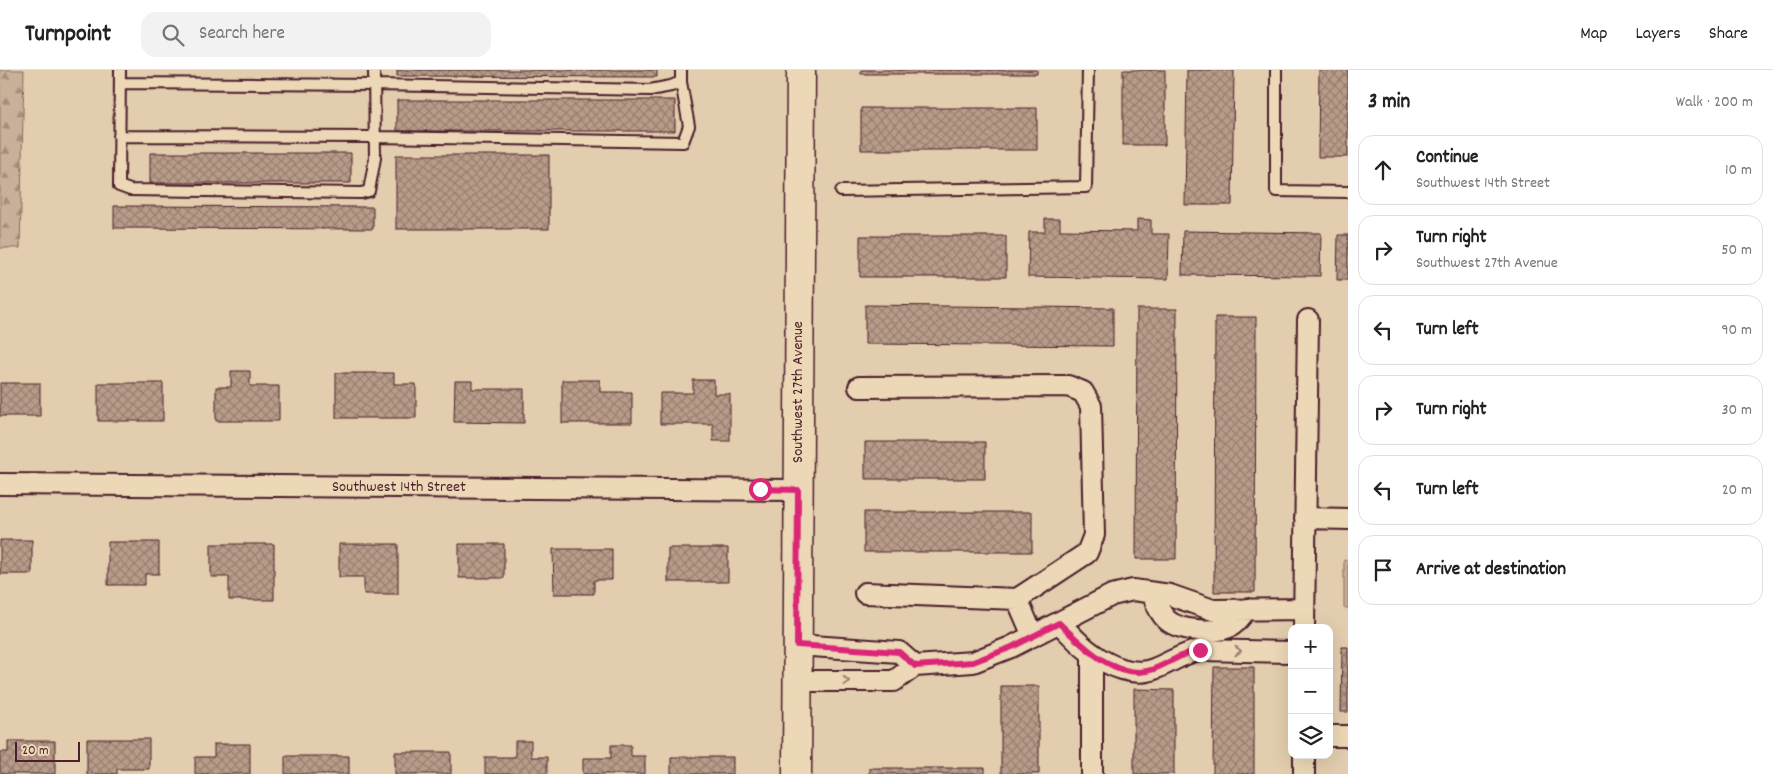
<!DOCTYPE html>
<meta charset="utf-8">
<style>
:root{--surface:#fff;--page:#f2f2f2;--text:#222;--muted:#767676;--line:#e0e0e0}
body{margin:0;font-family:Dekko,sans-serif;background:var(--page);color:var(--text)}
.controls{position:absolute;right:15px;bottom:15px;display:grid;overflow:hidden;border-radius:10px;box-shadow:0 5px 20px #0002}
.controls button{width:45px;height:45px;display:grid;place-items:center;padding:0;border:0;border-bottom:1px solid var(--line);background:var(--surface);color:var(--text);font:25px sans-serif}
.scale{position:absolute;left:15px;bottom:12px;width:65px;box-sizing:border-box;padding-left:5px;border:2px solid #4a1f2b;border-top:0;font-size:14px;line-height:18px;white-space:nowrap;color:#4a1f2b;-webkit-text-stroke:4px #ecd8b6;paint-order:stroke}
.stop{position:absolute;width:15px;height:15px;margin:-11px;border:4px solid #db2777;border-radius:50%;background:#fff}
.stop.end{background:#db2777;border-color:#fff;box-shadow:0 1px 5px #0008}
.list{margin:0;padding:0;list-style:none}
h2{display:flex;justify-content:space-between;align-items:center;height:65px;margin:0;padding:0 20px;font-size:21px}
h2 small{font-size:16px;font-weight:400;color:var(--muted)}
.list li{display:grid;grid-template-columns:32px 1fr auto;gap:15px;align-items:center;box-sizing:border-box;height:70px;margin:0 10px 10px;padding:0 10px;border:1px solid var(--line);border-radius:15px}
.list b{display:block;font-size:19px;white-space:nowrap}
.list p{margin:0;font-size:16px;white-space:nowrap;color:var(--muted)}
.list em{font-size:16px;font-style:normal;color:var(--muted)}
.icon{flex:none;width:28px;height:28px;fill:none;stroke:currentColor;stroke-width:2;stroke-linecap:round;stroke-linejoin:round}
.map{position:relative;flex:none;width:1348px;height:704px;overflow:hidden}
header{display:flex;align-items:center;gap:30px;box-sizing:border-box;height:70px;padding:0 25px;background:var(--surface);border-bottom:1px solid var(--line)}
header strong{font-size:24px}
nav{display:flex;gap:28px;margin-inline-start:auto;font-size:18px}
.search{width:350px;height:45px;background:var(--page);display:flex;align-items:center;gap:12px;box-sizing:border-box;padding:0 18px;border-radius:15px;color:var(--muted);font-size:19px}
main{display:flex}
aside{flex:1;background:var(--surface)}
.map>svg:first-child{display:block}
.green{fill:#c9b098;stroke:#8a6862}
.forest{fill:url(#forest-firs);stroke:#8a6862}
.building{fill:url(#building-cross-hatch);stroke:#4a1f2b}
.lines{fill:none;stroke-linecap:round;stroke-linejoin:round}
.lane-casing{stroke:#4a1f2b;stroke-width:14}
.street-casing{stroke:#4a1f2b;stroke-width:24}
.secondary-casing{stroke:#4a1f2b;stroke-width:31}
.lane{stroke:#ecd8b6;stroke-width:10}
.street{stroke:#ecd8b6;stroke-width:20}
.secondary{stroke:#ecd8b6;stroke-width:28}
.oneway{stroke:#9b7c70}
.route{stroke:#db2777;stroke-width:6}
.labels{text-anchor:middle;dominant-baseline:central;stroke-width:5;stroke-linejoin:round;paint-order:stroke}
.street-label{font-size:16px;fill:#4a1f2b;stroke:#ecd8b6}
</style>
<header>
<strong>Turnpoint</strong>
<div class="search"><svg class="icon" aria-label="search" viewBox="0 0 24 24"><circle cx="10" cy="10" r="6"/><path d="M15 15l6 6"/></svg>Search here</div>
<nav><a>Map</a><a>Layers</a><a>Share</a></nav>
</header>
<main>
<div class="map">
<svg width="1348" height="704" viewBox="0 0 1348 704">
<defs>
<pattern id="forest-firs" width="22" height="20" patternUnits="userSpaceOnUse" patternTransform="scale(1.25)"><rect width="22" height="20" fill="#c9b098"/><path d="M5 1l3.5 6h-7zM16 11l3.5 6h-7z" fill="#a58f7c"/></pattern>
<pattern id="building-cross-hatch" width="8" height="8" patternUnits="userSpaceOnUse" patternTransform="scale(1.25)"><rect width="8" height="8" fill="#b89c89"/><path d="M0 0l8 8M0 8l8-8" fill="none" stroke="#987f70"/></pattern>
</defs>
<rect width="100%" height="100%" fill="#e2cdae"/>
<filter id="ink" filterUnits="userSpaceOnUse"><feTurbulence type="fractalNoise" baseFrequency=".02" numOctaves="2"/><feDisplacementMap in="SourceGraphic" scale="10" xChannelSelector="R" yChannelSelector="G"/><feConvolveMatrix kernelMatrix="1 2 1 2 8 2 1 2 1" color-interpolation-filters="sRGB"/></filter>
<g filter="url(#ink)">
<path class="green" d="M1344,490H1348V538H1344Z"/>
<path class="forest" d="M0,0H24L20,178H0Z"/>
<path class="building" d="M397,0H657V7L397,6Z
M861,0H1037V4H861Z
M1123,0H1165V75H1123Z
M1187,0H1234L1232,135H1185Z
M1319,0H1348V87H1318Z
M397,30H675V61H397Z
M861,38H1037V80H861Z
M150,83H351V113H150Z
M396,85H549V159H396Z
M114,136L373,137V159L114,158Z
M1045,149H1060V160L1137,161V149L1151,150V164H1169L1168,209L1028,207L1029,162H1045Z
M1183,161L1321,163L1320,206L1182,205Z
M1338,165H1348V210H1337Z
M860,166H1006V207H860Z
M865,235L1113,238V276L865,274Z
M1137,239H1177L1176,489H1136Z
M1215,247H1256L1255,522H1214Z
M231,301H250V316H279V351H216V317H231Z
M336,303H394V314H416V348H336Z
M562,310H600V322H632V353H562Z
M693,310H714V324H730V371H713V354H660V323H693Z
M455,311H472V319H524V353L454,352Z
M0,313H40V346H0Z
M98,313H163V351H98Z
M865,372H985V409H865Z
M864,442H1032V482H864Z
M0,470H32V504H0Z
M108,472H159V504H145V515H108Z
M211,474H274V530H229V507H211Z
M339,474H398V524H364V507H339Z
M459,474H504V508H459Z
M668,478H728V512H668Z
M553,479H612V510H594V524H554Z
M1342,577H1348V642H1341Z
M1214,597H1254V704H1213Z
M1001,616H1039V704H1001Z
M1134,619L1174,620V704H1134Z
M87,669H149V699H117V704H87Z
M8,671H55V704H0V682H8Z
M515,671H531V687H547V704H485V687H515Z
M214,674H250V704H195V687H214Z
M611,675H631V686H645V704H583V688H611Z
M395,682H451V704H395Z
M285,686H349V704H285Z
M671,687H733V704H671Z
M869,698H985V704H869Z"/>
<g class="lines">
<g class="lane-casing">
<path id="lane" d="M120,0L119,116L130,120L361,123L369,121L375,88L374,0
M1276,0V121L1348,122
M120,13L374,15L650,20L671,16L681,12V0
M119,66L375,67L683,72L689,56L681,12
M841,121L1086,117L1088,0"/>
</g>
<g class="street-casing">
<path id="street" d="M859,317L1068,316L1083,322L1091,336L1094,465L1087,483L1017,529L865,523
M0,414L798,420
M1305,448L1348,449
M1152,523C1156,532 1159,543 1167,550C1179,561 1217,564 1231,556C1237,553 1242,544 1247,539
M1017,529L1033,566
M1059,553C1070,563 1080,576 1093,584C1109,596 1134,607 1154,599C1170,593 1183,583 1200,580L1292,582
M1304,558L1308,250
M797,575L899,582L915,596L894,611H797
M915,596L973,592L1011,577L1112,525L1133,520L1170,525L1213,540L1304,539
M1329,666H1348
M1092,704V584
M1304,704V685"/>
</g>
<g class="secondary-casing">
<path id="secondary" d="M797,704L801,0"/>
</g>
<use href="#lane" class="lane"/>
<use href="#street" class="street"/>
<use href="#secondary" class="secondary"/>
</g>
<defs><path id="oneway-chevron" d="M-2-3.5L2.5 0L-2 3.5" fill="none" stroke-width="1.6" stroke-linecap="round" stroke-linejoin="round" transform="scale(1.25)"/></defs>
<g class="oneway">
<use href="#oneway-chevron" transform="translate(1238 581) rotate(1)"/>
<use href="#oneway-chevron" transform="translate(846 611)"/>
</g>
</g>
<g class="lines" filter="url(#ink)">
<path class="route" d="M760,419L798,420L797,575L899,582L915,596L973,592L1012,577L1059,553C1082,575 1118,613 1154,599C1170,593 1183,582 1200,580"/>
</g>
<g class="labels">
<g class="street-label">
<text transform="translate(798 322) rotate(-90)">Southwest 27th Avenue</text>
<text x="399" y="417">Southwest 14th Street</text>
</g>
</g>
</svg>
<div class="controls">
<button>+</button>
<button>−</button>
<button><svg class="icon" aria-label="layers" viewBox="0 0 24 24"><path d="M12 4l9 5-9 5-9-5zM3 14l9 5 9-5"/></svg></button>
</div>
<div class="scale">20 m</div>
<div class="stop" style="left:760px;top:419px"></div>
<div class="stop end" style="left:1200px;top:580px"></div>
</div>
<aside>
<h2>3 min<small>Walk · 200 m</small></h2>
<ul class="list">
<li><svg class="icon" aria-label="ahead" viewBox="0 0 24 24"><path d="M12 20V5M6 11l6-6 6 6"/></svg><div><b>Continue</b><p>Southwest 14th Street</p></div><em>10 m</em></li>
<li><svg class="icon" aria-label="right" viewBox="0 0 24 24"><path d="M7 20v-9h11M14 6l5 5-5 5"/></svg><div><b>Turn right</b><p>Southwest 27th Avenue</p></div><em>50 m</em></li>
<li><svg class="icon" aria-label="left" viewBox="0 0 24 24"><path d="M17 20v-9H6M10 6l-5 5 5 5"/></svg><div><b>Turn left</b></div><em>90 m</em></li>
<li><svg class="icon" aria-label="right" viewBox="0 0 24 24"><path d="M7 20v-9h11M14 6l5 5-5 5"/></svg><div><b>Turn right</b></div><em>30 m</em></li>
<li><svg class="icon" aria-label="left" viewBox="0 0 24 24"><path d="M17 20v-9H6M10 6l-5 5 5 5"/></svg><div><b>Turn left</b></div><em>20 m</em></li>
<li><svg class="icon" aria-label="arrive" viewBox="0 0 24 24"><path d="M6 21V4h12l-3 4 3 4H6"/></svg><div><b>Arrive at destination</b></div></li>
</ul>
</aside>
</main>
